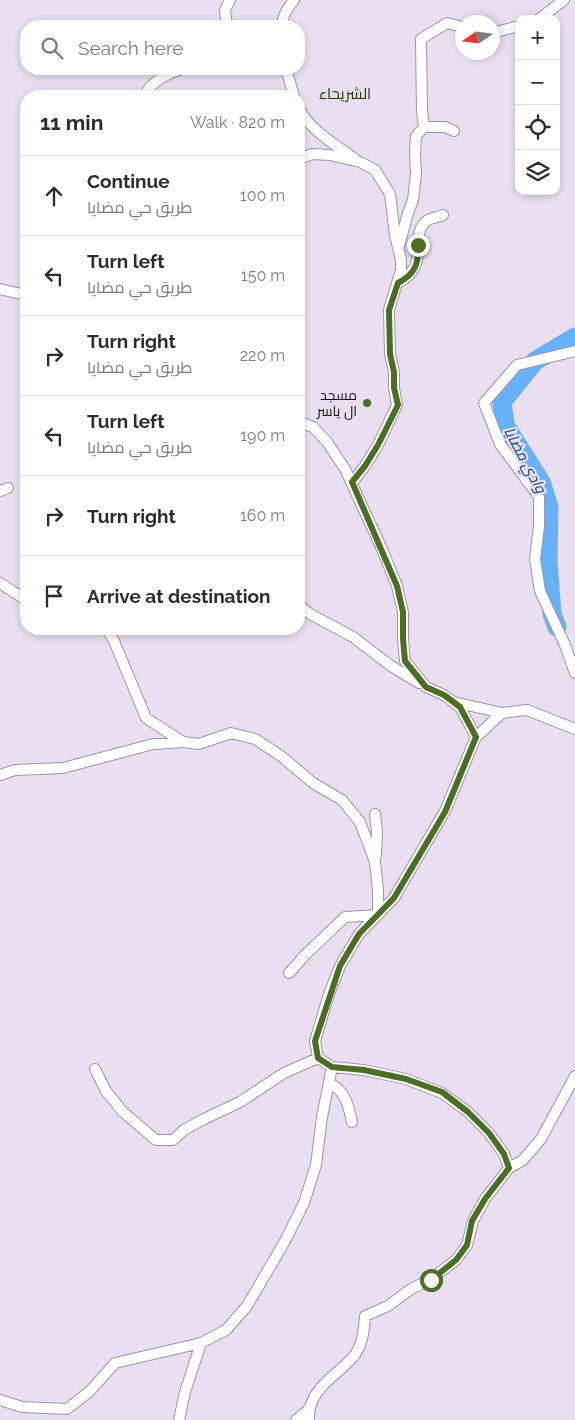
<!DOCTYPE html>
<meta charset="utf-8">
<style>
:root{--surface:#fff;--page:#f7f7f7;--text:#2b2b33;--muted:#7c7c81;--line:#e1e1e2}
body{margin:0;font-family:Raleway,Cairo,sans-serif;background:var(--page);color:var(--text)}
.controls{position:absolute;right:15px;top:15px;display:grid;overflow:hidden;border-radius:10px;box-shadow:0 2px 8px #0003}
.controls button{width:45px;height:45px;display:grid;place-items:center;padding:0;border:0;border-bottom:1px solid var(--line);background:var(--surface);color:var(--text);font:25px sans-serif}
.compass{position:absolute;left:455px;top:15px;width:45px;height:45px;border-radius:50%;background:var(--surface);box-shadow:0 2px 8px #0003;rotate:257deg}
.stop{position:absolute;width:15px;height:15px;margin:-11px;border:4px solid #4c6d24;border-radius:50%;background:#fff}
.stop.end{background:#4c6d24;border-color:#fff;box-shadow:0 1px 5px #0008}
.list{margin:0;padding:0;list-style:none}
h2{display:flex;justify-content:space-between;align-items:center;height:65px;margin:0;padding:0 20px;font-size:21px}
h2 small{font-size:16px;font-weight:400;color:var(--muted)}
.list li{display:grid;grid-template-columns:32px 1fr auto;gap:15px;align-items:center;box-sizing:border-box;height:80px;padding:0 20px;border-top:1px solid var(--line)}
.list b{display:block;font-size:19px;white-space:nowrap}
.list p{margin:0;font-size:16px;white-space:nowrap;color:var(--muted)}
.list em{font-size:16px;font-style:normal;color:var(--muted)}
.icon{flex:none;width:28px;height:28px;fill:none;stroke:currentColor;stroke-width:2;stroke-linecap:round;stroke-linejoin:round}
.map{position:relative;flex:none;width:575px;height:1420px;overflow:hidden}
.search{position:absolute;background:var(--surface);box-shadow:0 2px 8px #0003;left:20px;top:20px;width:285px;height:55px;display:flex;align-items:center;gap:12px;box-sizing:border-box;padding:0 18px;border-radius:20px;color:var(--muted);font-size:19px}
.panel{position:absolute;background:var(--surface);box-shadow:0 2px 8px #0003;left:20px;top:90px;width:285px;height:545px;border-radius:20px}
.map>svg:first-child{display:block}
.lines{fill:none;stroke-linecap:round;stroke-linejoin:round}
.river{stroke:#66b1f9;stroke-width:19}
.street-casing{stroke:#9d94a5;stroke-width:12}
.street{stroke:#fff;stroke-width:10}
.route{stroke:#4c6d24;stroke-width:6}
.poi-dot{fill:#4c6d24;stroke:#e9dff0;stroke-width:2}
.labels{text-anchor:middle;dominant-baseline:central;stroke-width:4.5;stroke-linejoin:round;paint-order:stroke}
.poi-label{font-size:14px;fill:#110e14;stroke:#e9dff0;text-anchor:end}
.neighbourhood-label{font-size:15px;fill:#223702;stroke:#e9dff0}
.water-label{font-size:15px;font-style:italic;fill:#0f4674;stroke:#e9dff0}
</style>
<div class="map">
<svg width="575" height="1420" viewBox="0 0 575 1420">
<rect width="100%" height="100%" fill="#e9dff0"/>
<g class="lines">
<path class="river" d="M557,627L552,614L548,561L549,507L541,482L505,425L502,402L535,361L575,337"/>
<g class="street-casing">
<path id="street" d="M539,19L564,0
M227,26L225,10L230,0
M282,26C282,16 288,8 294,0
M492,33L519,26
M286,69L294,96
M145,96C149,82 169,73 182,69
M299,108C309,130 336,145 355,159
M424,127L422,111L421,39L447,23L462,27
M299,159L312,154L330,155L360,162L375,170L390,194L395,235L401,260V270L389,310L390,354L394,372V388L397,405L378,445L365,466L352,483
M399,246L408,213L413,200L416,174L415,152L416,136L424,127H445L454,131
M398,283C433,265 407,233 428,220C432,218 438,217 443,215
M0,289L26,295
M575,351L517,365L484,403L500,444L539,497V526L535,559L540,591L565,645L575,673
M299,422L313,427L327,442L345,469L382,549L397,586L403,612V639L405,661L426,687L444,695L460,707L476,737L445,811L394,898L359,934L340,966L329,994L315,1041L318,1058L332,1067L364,1070L406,1079L442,1093L468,1112L489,1133L504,1154L509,1168L485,1199L473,1221L467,1245L456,1260L431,1279L411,1289L388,1306L365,1316C364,1330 363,1344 354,1356C337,1376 307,1389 309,1420
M0,491L8,488
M0,583L26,600
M299,605L310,614L353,637L391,666L419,683
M107,629L114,641L146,718L183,742
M454,702L502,713
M476,737L502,713L527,710L575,729
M0,775L15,770L63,768L153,744L183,742L199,744L231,733L255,739L281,756L313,783L342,800L360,822L375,862L378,890V915L345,917L305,955L289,973
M375,814L377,832L376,856
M95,1069L106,1091L123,1112L156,1140H173L184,1130L204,1119L240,1102L284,1073L318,1058
M329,1083C346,1091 348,1105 352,1122
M509,1168L523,1160L541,1139L575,1076
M0,1400L22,1407L67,1409L90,1391L115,1363L201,1343L226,1330L247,1306L285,1241L304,1203L316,1165L322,1117L332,1067
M179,1420L185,1392L201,1343
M296,1420L309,1409"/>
</g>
<use href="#street" class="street"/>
</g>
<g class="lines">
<path class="route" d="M418,245C419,264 415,274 398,283L389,310L390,354L394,372V388L398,405L378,445L365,466L352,482L397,586L403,612V639L405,661L426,687L444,695L460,707L476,737L445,812L394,898L359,934L340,966L315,1041L318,1058L332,1067L364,1070L406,1079L442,1092L468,1112L489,1133L504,1154L509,1168L485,1199L472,1221L467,1245L456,1260L431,1280"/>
</g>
<circle class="poi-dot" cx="367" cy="403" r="5"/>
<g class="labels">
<g class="poi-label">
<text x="357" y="395">مسجد<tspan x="357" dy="16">ال ياسر</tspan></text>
</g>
<g class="neighbourhood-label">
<text x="345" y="94">الشريحاء</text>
</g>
<g class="water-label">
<text transform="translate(525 460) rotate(62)">وادي مضايا</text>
</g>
</g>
</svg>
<div class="controls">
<button>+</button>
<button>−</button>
<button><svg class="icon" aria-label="locate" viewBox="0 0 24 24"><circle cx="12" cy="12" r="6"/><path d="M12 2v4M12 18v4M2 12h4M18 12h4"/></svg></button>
<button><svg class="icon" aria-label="layers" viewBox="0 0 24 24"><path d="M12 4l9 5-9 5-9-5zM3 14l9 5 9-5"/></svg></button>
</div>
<svg class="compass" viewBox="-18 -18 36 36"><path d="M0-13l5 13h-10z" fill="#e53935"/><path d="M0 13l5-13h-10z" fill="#7c7c81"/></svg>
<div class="stop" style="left:431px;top:1280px"></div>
<div class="stop end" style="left:418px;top:245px"></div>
<div class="search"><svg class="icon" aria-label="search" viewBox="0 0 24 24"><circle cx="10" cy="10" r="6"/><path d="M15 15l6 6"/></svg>Search here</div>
<section class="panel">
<h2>11 min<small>Walk · 820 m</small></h2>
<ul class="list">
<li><svg class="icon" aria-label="ahead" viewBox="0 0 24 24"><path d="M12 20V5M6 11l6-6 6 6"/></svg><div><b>Continue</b><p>طريق حي مضايا</p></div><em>100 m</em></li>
<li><svg class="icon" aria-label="left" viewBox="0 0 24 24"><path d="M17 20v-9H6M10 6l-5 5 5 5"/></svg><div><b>Turn left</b><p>طريق حي مضايا</p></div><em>150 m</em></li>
<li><svg class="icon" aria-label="right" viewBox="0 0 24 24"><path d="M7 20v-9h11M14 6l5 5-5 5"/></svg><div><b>Turn right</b><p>طريق حي مضايا</p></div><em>220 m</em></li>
<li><svg class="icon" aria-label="left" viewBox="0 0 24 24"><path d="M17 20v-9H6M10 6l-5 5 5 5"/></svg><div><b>Turn left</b><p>طريق حي مضايا</p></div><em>190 m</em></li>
<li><svg class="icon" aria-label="right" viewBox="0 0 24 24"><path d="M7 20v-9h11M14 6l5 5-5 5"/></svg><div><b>Turn right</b></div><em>160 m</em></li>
<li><svg class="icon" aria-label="arrive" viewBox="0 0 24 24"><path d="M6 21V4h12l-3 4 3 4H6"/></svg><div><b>Arrive at destination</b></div></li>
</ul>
</section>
</div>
